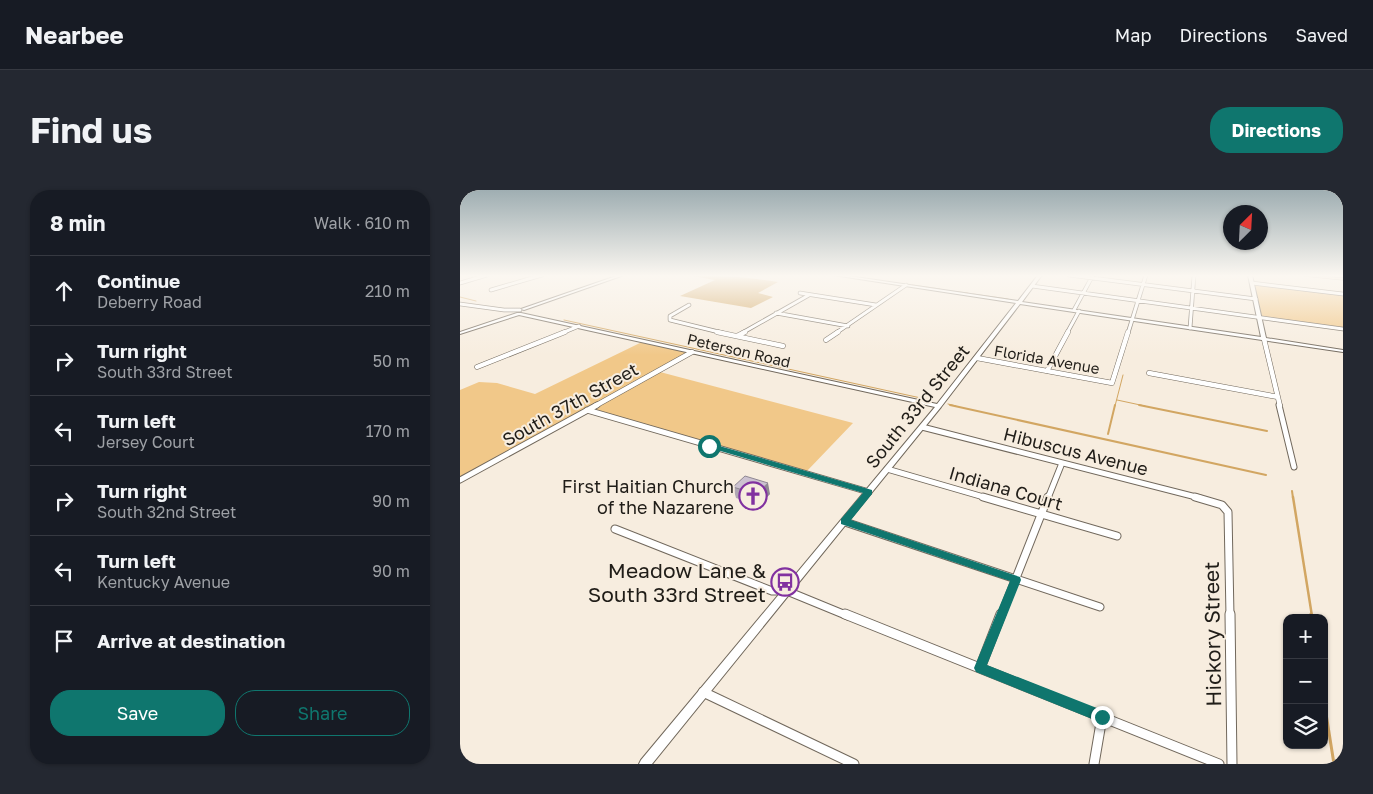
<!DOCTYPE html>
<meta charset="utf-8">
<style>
:root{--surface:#171b24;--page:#242831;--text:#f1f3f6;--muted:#9ea1a6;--line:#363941;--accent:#0f766e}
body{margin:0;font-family:"Golos Text",sans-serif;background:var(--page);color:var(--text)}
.controls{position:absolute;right:15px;bottom:15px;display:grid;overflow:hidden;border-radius:10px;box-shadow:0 1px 4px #0004}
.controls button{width:45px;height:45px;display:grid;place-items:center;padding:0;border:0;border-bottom:1px solid var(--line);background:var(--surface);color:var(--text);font:25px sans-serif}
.compass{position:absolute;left:763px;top:15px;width:45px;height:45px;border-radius:50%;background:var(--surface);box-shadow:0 1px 4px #0004;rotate:24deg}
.stop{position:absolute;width:15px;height:15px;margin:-11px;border:4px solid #0f766e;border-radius:50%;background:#fff}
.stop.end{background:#0f766e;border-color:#fff;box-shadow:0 1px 5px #0008}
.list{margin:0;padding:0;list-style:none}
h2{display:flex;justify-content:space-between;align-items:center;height:65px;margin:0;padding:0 20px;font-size:21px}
h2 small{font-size:16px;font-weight:400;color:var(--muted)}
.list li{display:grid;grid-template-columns:32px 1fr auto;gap:15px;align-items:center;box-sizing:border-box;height:70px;padding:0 20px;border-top:1px solid var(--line)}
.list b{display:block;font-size:19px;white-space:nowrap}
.list p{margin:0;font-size:16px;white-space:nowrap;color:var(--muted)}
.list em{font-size:16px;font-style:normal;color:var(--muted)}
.actions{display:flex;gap:10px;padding:15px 20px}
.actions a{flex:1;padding:11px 0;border:1px solid var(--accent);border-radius:20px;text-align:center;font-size:18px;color:var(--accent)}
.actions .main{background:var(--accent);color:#fff}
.icon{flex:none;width:28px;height:28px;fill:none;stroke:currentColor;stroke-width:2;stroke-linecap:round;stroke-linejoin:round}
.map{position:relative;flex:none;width:883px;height:574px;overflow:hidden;border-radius:20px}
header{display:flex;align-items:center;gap:30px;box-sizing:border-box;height:70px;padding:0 25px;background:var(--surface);border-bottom:1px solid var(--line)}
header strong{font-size:24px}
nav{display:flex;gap:28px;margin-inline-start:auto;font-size:18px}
.intro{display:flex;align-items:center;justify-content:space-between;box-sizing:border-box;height:120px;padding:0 30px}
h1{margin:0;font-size:35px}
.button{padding:12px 22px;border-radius:20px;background:var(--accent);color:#fff;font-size:18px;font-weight:700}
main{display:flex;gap:30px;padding:0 30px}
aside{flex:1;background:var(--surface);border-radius:20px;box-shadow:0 1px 4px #0004}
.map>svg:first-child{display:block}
.green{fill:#f1c889}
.forest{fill:#d1a662}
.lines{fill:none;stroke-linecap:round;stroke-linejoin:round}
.stream-far3{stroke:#d2a662;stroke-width:1}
.stream-far2{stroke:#d2a662;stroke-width:2}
.stream-far1{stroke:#d2a662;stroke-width:2.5}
.stream{stroke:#d2a662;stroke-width:3}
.minor-far4-casing{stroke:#71685c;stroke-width:4.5}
.minor-far3-casing{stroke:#71685c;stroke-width:5.5}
.minor-far2-casing{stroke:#71685c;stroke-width:7}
.minor-far1-casing{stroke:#71685c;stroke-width:9}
.minor-casing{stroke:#71685c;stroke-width:11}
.tertiary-casing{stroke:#71685c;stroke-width:2}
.secondary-casing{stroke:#71685c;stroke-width:1}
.minor-far4{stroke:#fff;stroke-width:3}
.minor-far3{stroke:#fff;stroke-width:4.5}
.minor-far2{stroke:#fff;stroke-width:5}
.minor-far1{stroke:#fff;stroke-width:7}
.minor{stroke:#fff;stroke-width:9}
.tertiary{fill:#fff;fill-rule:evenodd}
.secondary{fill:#ebdab7;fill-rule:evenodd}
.wall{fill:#afa7b3}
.shaded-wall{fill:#8f8892}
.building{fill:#ccc2d0;stroke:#8f8892}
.route{fill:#0f766e}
.labels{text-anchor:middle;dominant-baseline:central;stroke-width:4;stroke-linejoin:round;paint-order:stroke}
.far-street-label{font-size:15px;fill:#201d18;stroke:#f7eddf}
.street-label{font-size:18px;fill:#201d18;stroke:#f7eddf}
.poi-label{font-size:18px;fill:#201d18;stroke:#f7eddf;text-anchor:end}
.near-poi-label{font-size:21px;fill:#201d18;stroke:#f7eddf;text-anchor:end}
.near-street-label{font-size:21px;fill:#201d18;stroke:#f7eddf}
</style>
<header>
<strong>Nearbee</strong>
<nav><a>Map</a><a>Directions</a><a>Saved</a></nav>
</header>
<div class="intro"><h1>Find us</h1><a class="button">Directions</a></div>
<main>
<aside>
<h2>8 min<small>Walk · 610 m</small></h2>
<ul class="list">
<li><svg class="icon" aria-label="ahead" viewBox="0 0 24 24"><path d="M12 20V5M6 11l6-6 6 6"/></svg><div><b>Continue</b><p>Deberry Road</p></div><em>210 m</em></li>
<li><svg class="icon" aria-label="right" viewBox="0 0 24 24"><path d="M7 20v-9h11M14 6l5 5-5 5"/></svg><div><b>Turn right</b><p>South 33rd Street</p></div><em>50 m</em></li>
<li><svg class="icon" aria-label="left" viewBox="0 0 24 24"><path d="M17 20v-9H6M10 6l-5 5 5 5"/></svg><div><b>Turn left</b><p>Jersey Court</p></div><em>170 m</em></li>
<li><svg class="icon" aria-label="right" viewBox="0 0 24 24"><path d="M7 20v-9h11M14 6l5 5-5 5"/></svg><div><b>Turn right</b><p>South 32nd Street</p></div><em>90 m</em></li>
<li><svg class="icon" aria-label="left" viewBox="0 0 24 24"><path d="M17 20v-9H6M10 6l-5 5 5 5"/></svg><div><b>Turn left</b><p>Kentucky Avenue</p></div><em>90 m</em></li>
<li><svg class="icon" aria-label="arrive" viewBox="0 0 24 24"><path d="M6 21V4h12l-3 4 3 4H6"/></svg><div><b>Arrive at destination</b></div></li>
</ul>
<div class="actions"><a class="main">Save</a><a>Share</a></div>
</aside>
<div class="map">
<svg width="883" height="574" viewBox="0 0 883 574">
<rect width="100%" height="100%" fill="#f7eddf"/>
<path class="green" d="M794,94L883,105V138L802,127Z
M182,152L229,163L0,288V200L19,192L37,193L75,204Z
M200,182L393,233L347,281L132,219Z"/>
<path class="forest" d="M228,85C259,85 287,87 318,92L298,103L313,107L291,118L220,106L255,90Z"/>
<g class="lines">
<path class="stream-far3" d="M452,95L480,99
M491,101L508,103
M513,104L548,109
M0,107L16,111
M104,130L470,210
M657,210L685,216
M488,214L496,216
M655,216L663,185"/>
<path class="stream-far2" d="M490,215L806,285
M679,215L807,241
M648,244L655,215
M832,301L833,308"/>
<path class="stream-far1" d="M833,307L852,426"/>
<path class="stream" d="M851,424L852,428
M864,511L874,574"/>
<g class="minor-far4-casing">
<path id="minor-far4" d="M609,85L796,109
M0,93L27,85
M792,93L883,104
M572,96L883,139
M31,100L82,85
M340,103L416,115
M0,114L44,120H60
M229,115L210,126V130L263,143
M614,120L633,85
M316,123L388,136
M730,138L734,85
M102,143L119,136
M282,143L349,105
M376,143L446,95
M607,143L619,121
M668,143L686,85"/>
</g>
<g class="minor-far3-casing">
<path id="minor-far3" d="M257,142L323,156
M277,146L285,142
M804,149L820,216
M366,150L378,142
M517,168L652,193L668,142
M17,177L105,142
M587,181L608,142
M689,183L818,207
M135,216L232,162"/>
</g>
<g class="minor-far2-casing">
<path id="minor-far2" d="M819,215L834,277
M127,220L409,302
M462,237L740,308
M427,279L527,308
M0,290L137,215
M588,308L602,273"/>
</g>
<g class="minor-far1-casing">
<path id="minor-far1" d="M523,307L657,346
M735,307L762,315L768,322L770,426
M385,332L640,417
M155,339L312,401H327L388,426
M541,426L588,307"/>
</g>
<g class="minor-casing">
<path id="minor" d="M385,424L759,574
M770,424L772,574
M520,478L541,424
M243,502L394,574
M634,574L642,527"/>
</g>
<g class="tertiary-casing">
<path id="tertiary" d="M159,85H164L64,120L61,119Z
M373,85H382L558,111L578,85H582L562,112L801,147L788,85H792L806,148L883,160V162L560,114L481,217L192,574H179L181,570L475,217L59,125L0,144V142L57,123H61L477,214L556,113Z"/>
</g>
<g class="secondary-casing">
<path id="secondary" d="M842,85L883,88V90L844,86Z"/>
</g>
<use href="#minor-far4" class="minor-far4"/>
<use href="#minor-far3" class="minor-far3"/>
<use href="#minor-far2" class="minor-far2"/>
<use href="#minor-far1" class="minor-far1"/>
<use href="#minor" class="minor"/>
<use href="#tertiary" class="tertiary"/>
<use href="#secondary" class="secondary"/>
</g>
<path class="wall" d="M273,297L310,304L299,315L276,308Z"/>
<path class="shaded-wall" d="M308,293L310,304L299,315L296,304Z"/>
<path class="building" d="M285,286L308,293L296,304L273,297Z"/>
<linearGradient id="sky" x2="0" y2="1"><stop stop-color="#9faeb2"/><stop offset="0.52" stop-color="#fbf7f1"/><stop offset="1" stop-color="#fbf7f1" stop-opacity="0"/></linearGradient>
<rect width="883" height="165" fill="url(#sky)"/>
<path class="route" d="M249,253L412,300V304L391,330L560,387L561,390L527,475L647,522L649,527L647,531L642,533L516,482L514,478L550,391L381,334V329L403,303L247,257L246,256Z"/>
<defs>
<g id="church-ring" transform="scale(1.4375)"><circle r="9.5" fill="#f7eddf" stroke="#8131a0" stroke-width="1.5"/><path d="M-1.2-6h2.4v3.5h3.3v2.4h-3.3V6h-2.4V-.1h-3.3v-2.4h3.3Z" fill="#8131a0"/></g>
<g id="bus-ring" transform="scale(1.4375)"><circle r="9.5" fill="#f7eddf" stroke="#8131a0" stroke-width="1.5"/><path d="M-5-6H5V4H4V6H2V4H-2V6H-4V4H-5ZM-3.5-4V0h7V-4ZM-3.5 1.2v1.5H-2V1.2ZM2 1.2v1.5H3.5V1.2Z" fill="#8131a0"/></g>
</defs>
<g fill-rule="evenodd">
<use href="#church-ring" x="293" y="306"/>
<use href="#bus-ring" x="325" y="392"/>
</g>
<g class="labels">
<g class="far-street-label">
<text transform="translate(279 160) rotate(13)">Peterson Road</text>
<text transform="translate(587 169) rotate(10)">Florida Avenue</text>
</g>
<g class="street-label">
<text transform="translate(110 214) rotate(-29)">South 37th Street</text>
<text transform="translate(457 216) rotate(-51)">South 33rd Street</text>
<text transform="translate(616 261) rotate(14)">Hibuscus Avenue</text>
<text transform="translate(546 298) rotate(16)">Indiana Court</text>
</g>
<g class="poi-label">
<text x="274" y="296">First Haitian Church<tspan x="274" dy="21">of the Nazarene</tspan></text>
</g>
<g class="near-poi-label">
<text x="306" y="380">Meadow Lane &amp;<tspan x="306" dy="24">South 33rd Street</tspan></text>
</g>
<g class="near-street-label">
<text transform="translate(752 444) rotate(-91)">Hickory Street</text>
</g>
</g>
</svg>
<div class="controls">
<button>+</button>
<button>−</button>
<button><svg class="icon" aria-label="layers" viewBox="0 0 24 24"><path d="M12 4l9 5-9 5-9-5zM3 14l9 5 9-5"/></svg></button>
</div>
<svg class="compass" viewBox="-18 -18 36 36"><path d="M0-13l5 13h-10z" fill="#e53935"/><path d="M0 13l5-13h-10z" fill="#9ea1a6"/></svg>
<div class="stop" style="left:249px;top:256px"></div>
<div class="stop end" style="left:642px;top:527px"></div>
</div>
</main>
